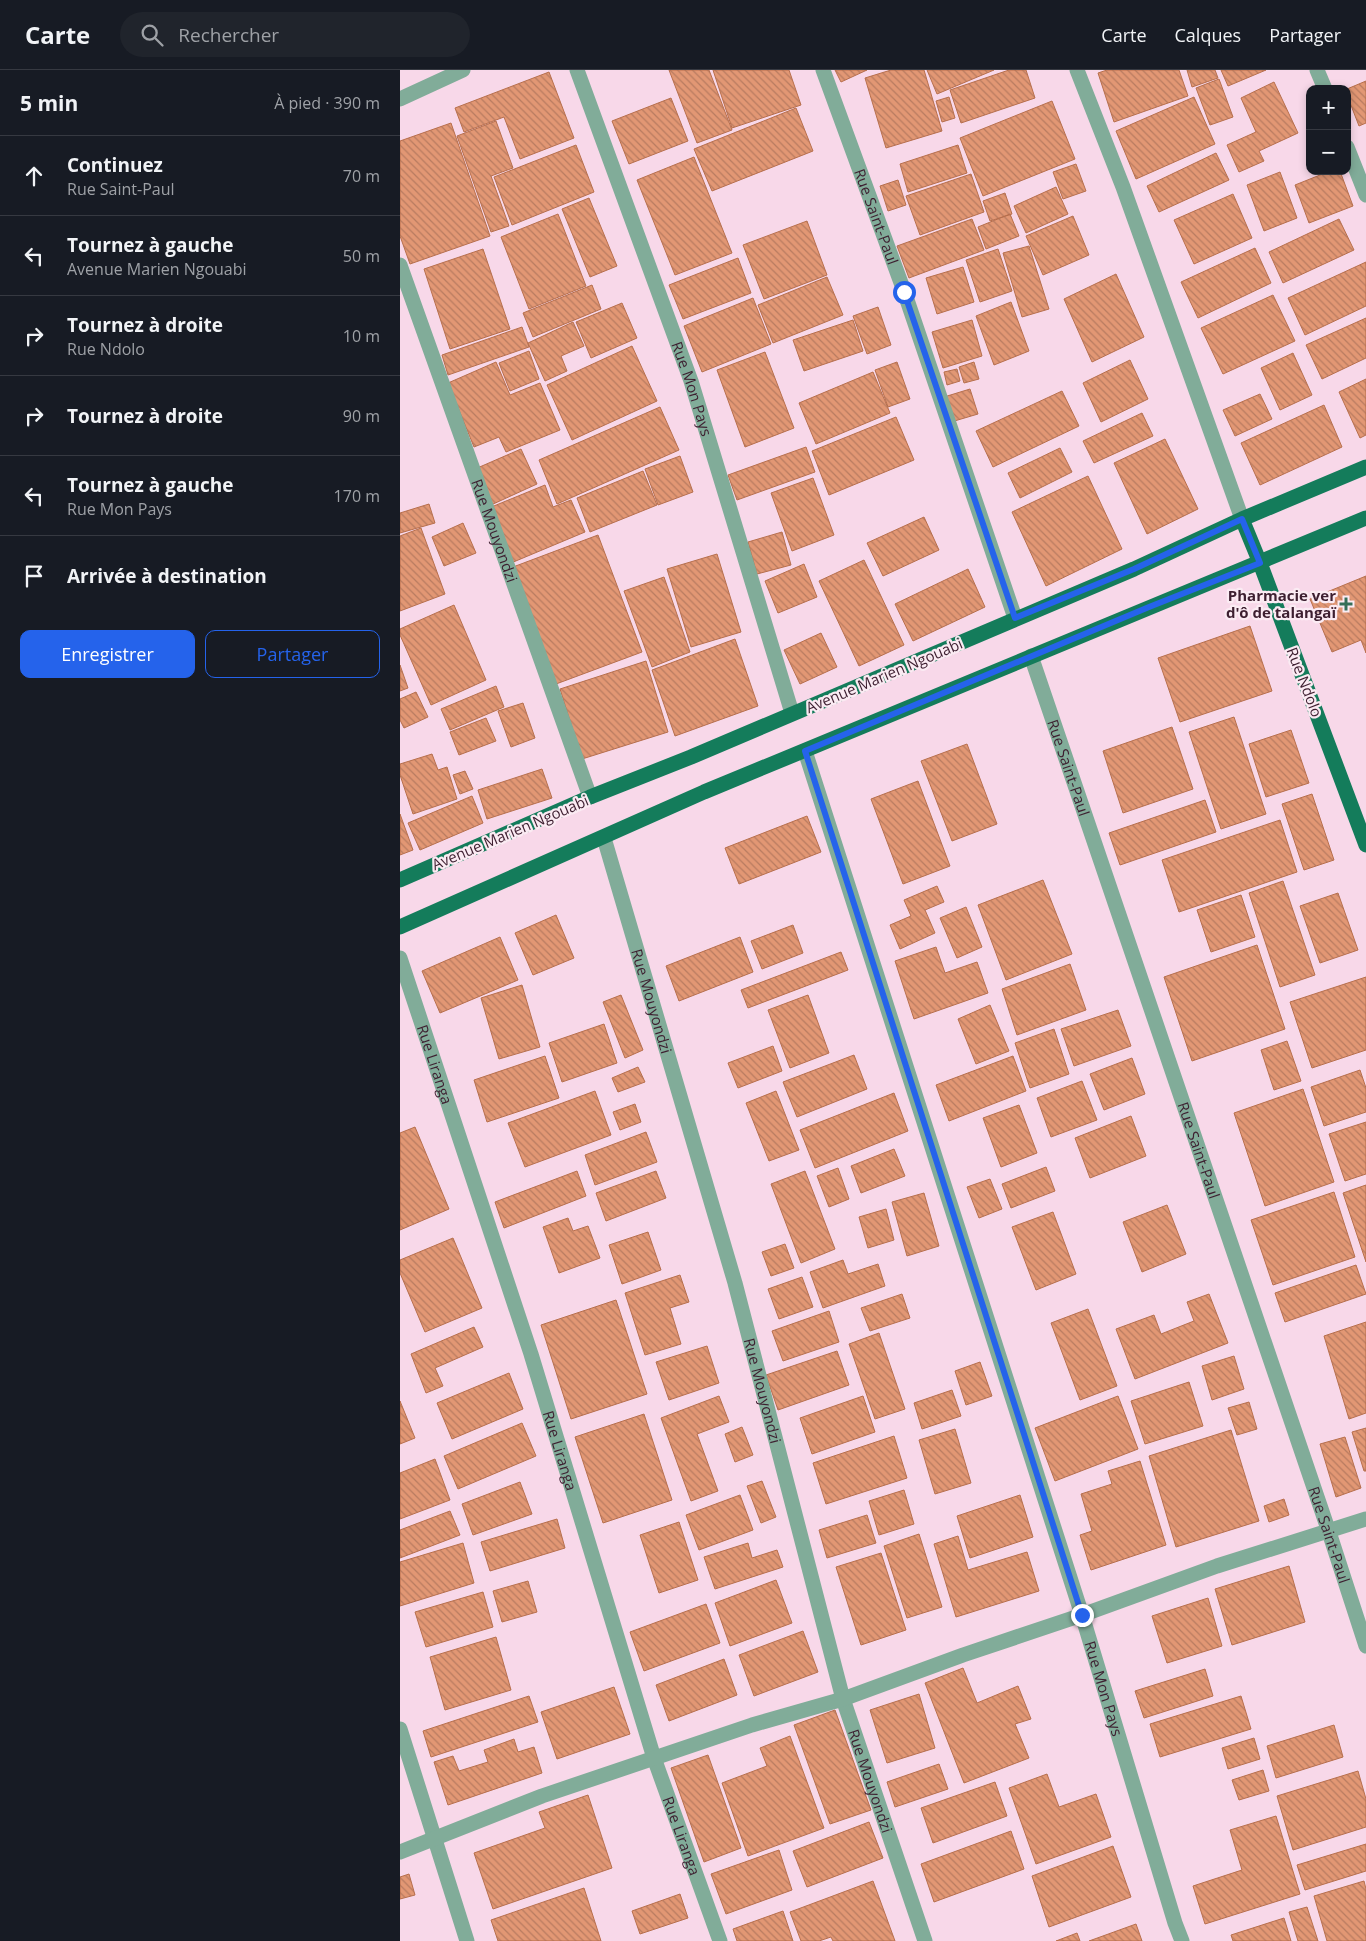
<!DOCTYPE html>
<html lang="fr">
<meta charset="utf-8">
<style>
:root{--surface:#171b24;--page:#20242c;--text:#f1f3f6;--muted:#9ea1a6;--line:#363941;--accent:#2563eb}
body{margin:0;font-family:"Open Sans",sans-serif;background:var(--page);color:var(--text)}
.controls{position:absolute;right:15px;top:15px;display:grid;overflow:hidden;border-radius:10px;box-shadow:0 2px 8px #0003}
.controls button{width:45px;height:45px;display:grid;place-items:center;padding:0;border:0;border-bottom:1px solid var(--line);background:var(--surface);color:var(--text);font:25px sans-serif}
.stop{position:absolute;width:15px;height:15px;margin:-11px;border:4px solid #2563eb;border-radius:50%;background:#fff}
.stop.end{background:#2563eb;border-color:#fff;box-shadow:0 1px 5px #0008}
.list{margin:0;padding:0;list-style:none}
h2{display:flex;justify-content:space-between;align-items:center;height:65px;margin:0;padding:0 20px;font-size:21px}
h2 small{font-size:16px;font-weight:400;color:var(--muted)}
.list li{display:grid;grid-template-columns:32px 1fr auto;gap:15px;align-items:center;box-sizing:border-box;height:80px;padding:0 20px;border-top:1px solid var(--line)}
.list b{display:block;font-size:19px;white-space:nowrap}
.list p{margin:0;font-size:16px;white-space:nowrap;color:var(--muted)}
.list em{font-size:16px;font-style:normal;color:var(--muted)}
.actions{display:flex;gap:10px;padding:15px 20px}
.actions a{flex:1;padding:11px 0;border:1px solid var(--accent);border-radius:10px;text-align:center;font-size:18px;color:var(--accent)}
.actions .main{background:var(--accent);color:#fff}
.icon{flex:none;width:28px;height:28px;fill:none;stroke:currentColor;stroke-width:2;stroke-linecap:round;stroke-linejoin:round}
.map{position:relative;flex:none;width:966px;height:1871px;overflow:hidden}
header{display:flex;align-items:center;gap:30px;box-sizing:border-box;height:70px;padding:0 25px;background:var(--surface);border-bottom:1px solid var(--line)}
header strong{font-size:24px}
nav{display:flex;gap:28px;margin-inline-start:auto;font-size:18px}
.search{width:350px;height:45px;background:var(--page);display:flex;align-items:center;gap:12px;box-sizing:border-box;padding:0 18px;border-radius:28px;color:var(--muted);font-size:19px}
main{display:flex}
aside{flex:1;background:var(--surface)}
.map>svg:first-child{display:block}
.building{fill:url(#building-back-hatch);stroke:#b76f4d}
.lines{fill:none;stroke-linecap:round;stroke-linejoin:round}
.street{stroke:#81ac99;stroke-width:15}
.primary{stroke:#147c5b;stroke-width:15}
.route{stroke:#2563eb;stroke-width:6}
.poi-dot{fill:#356f58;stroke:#fbebf3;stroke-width:2}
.labels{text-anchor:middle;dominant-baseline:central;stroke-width:4.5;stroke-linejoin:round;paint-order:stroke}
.street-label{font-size:15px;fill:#3d1f30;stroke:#fbebf3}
.poi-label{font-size:15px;font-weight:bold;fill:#3d1f30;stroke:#fbebf3;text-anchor:end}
</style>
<header>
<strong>Carte</strong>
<div class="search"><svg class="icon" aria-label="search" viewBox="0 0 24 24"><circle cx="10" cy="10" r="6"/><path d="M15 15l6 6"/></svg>Rechercher</div>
<nav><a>Carte</a><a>Calques</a><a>Partager</a></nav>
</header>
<main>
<aside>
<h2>5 min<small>À pied · 390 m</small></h2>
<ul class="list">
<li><svg class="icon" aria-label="ahead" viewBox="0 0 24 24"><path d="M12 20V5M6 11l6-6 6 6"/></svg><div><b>Continuez</b><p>Rue Saint-Paul</p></div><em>70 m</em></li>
<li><svg class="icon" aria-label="left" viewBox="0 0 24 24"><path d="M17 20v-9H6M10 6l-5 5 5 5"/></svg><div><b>Tournez à gauche</b><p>Avenue Marien Ngouabi</p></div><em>50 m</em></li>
<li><svg class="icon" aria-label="right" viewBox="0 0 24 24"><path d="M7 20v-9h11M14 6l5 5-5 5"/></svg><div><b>Tournez à droite</b><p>Rue Ndolo</p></div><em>10 m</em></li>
<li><svg class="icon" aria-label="right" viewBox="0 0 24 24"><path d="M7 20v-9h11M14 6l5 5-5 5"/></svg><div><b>Tournez à droite</b></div><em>90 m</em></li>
<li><svg class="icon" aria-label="left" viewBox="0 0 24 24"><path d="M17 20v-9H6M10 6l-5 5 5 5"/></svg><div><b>Tournez à gauche</b><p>Rue Mon Pays</p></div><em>170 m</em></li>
<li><svg class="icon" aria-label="arrive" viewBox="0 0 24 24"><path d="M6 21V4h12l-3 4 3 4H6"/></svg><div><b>Arrivée à destination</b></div></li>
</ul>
<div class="actions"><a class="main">Enregistrer</a><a>Partager</a></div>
</aside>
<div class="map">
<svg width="966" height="1871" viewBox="0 0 966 1871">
<defs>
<pattern id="building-back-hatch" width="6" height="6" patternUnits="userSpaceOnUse" patternTransform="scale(1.25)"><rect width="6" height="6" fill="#e29774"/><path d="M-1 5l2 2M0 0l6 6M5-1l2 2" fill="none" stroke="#b87b60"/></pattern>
</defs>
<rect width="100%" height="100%" fill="#f8d8e9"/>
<path class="building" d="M269,0H309L332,60L297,73Z
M313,0H389L401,35L332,58Z
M435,0H467L441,12Z
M491,0H524L542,61L486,78L465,8Z
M527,0H594L537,24Z
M609,0H626L635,28L561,53L550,20Z
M707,0H779L788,26L714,52L698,3Z
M787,0H815L818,8L792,17Z
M821,0H866L828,16Z
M149,2L174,68L120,89L104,47L64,62L55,38Z
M819,9L833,47L810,55L796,18Z
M966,11V53L959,56L947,25V19Z
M874,12L898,63L859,81L864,91L839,102L827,75L856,62L841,28Z
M549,27L555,48L542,52L536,31Z
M794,27L815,74L736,109L716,61Z
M271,28L288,71L229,94L212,51Z
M652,31L675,89L583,126L560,68Z
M396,38L413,81L312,121L294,79Z
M96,51L113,98L91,106L109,156L91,162L57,66Z
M51,53L90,166L10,194L0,166V71Z
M176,75L194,122L112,155L94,107Z
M558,75L567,103L508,122L500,94Z
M816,83L829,110L759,142L747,116Z
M294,87L332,183L275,205L237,110Z
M676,94L686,121L663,129L653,102Z
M930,101H940L953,136L909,153L895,115Z
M880,102L897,148L864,161L847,115Z
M571,104L584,142L520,165L506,126Z
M498,110L506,135L488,141L480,116Z
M656,117L668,144L626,163L614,136Z
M605,123L612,144L590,151L583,131Z
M833,124L852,168L794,194L774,150Z
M189,128L217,196L190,207L162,139Z
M158,144L186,216L129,239L101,167Z
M610,144L619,166L586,179L578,157Z
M673,146L689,185L643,205L626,166Z
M572,149L584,180L509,208L497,176Z
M939,149L954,180L883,213L869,182Z
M407,151L427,205L364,229L343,175Z
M629,176L649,239L622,247L603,183Z
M855,178L871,213L798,248L781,212Z
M83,179L110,259L50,279L24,199Z
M598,179L612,221L580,232L566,190Z
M338,188L351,223L283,249L269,215Z
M966,192V236L905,265L888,228Z
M563,197L574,232L537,244L526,208Z
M716,204L744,267L692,292L664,229Z
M427,207L443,245L373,273L358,235Z
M192,215L201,239L133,267L123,243Z
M873,225L895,271L823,304L801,258Z
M353,228L371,274L302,302L284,256Z
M611,232L629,281L594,295L576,246Z
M222,233L237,268L191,288L176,252Z
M478,237L491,275L467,284L453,246Z
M966,248V288L922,309L906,275Z
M453,250L463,281L404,301L393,270Z
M572,250L582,286L543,298L532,262Z
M173,252L184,276L161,286L167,301L145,311L128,273Z
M122,257L129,277L48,305L42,285Z
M232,276L257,331L172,370L147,315Z
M129,281L139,309L110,321L99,293Z
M365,282L394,358L345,377L317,300Z
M893,283L912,325L880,340L861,298Z
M730,290L748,329L701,352L683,313Z
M96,292L110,325L140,313L160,360L106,382L99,367L74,377L48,313Z
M497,292L510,329L488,337L475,300Z
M574,292L579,309L564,313L559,297Z
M557,299L560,311L547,315L544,302Z
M473,302L490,343L416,374L399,333Z
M966,309V365L960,368L939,322Z
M570,319L578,344L551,352L544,327Z
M662,321L679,356L593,397L576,361Z
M860,324L872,349L835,366L823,340Z
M924,335L942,377L860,415L841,373Z
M260,337L279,380L157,434L139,390Z
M742,343L753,366L694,393L683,371Z
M496,347L514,390L429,425L412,381Z
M765,369L798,439L747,464L714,393Z
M406,377L415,402L337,430L328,405Z
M660,378L672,402L620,428L608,403Z
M121,379L137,414L91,435L75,399Z
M280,386L293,422L258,435L245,399Z
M243,401L257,435L190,462L177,428Z
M688,406L722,479L646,516L612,442Z
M413,408L434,465L392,481L371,423Z
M145,415L153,437L171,430L185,462L111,493L89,438Z
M29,434L35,453L0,463V443Z
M524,447L539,480L483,506L467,473Z
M63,453L76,483L44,496L32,467Z
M21,458L45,524L0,541V466Z
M382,462L391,495L357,504L348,472Z
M198,465L242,582L156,614L113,497Z
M317,484L341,562L291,577L267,499Z
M464,490L504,575L459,596L419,511Z
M404,494L417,527L378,543L365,511Z
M568,499L585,537L513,571L495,534Z
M966,506V583L961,570L932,582L910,529Z
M264,507L290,582L252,597L224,521Z
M54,535L86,610L31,635L0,565V559Z
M850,556L872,621L780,652L758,588Z
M421,563L437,597L400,614L384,580Z
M335,569L358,636L275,666L252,600Z
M246,591L268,662L182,689L160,619Z
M0,595L8,618L0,621Z
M96,616L104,637L50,660L41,639Z
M16,622L28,647L4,658L0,650V629Z
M123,633L135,668L111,677L98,641Z
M834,647L866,744L821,759L789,662Z
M86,648L96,671L59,685L50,662Z
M772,657L793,719L723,743L703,681Z
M891,660L909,713L866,727L849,674Z
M567,674L597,754L552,771L521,691Z
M32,684L38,700L47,697L57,729L13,744L0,705V694Z
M142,699L152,728L87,749L78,720Z
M65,701L73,719L60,724L53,705Z
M518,711L550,796L503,814L471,729Z
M912,724L934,790L904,800L882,734Z
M72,726L83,753L20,780L8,753Z
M805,730L816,762L720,795L709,763Z
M0,744L13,780L0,785Z
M407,746L421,782L339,814L325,778Z
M880,750L897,802L779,842L762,790Z
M643,810L672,884L606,910L578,835Z
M883,811L915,905L880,917L849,823Z
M537,816L544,832L525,840L535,863L500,879L490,855L511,846L504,830Z
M938,823L958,880L920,893L900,836Z
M841,825L855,867L811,882L797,840Z
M566,837L582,877L557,888L540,848Z
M156,845L174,888L133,905L115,863Z
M393,855L403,883L362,899L351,871Z
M100,867L118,910L40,943L22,901Z
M340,867L353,902L279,931L266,896Z
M857,875L885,959L792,991L764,907Z
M536,877L545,903L577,892L588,923L514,949L495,891Z
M441,882L448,900L348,938L341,920Z
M670,894L686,940L617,965L602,919Z
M966,907V980L912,998L890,932Z
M122,915L140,977L99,989L81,928Z
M221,925L243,980L225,988L203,932Z
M408,925L429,983L390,998L368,940Z
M590,935L609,981L576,994L558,949Z
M718,940L731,976L674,996L661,959Z
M204,954L217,993L162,1012L149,973Z
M654,959L669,1004L630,1018L615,973Z
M887,971L901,1011L874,1020L861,980Z
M373,976L382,1001L338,1018L328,993Z
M454,985L467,1019L397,1047L383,1012Z
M145,986L159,1028L87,1052L74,1010Z
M613,986L626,1021L549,1051L536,1015Z
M732,988L745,1024L704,1040L690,1004Z
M238,997L245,1012L218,1022L212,1008Z
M960,1000L966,1018V1042L924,1056L911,1017Z
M682,1011L697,1050L651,1067L637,1028Z
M903,1019L934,1112L865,1136L834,1043Z
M195,1021L211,1065L125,1097L108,1053Z
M376,1021L399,1080L369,1091L346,1033Z
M494,1023L508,1061L415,1098L400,1060Z
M235,1034L241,1052L220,1060L213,1042Z
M619,1035L637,1083L601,1097L583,1048Z
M731,1046L746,1086L690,1108L675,1068Z
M966,1052V1104L945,1111L929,1064Z
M15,1057L49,1139L0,1160V1063Z
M246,1062L257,1092L195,1115L185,1085Z
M494,1079L505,1106L461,1123L451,1096Z
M646,1097L655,1121L611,1138L602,1114Z
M438,1098L449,1129L429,1137L417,1106Z
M177,1101L186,1126L104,1158L95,1132Z
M256,1101L266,1128L206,1151L196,1123Z
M405,1101L435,1179L401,1193L371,1114Z
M590,1109L602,1139L579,1148L567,1117Z
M966,1115V1192L943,1123Z
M934,1122L955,1187L873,1215L851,1150Z
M524,1123L539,1176L507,1186L492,1132Z
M767,1135L786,1184L742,1202L723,1152Z
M486,1139L494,1170L468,1178L459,1147Z
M653,1142L676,1204L636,1220L612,1157Z
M168,1148L173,1161L188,1156L200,1188L159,1203L143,1157Z
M248,1162L261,1200L222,1214L209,1175Z
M53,1168L82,1238L25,1262L0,1203V1190Z
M385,1174L394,1198L371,1206L362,1182Z
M443,1190L448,1204L478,1194L485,1216L423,1238L410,1202Z
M956,1195L966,1224L885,1252L875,1223Z
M280,1205L289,1232L270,1238L281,1274L245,1285L225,1223Z
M402,1207L413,1237L379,1249L368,1219Z
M502,1224L510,1248L470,1261L461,1238Z
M809,1224L828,1273L735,1309L716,1259L754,1245L761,1264L794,1251L787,1232Z
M216,1230L247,1324L171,1349L141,1255Z
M688,1239L717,1316L680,1330L651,1253Z
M429,1241L439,1272L383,1291L372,1261Z
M966,1252V1343L949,1349L924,1266Z
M74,1257L83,1277L35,1298L43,1316L26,1323L11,1284Z
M479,1263L505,1339L475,1349L449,1274Z
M307,1276L319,1313L269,1330L256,1292Z
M437,1281L449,1315L378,1340L366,1305Z
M834,1286L844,1319L812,1330L802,1296Z
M580,1292L592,1326L566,1335L555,1301Z
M109,1303L123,1339L52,1369L37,1333Z
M789,1312L803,1356L745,1374L731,1331Z
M552,1320L561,1346L522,1359L514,1333Z
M319,1326L329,1352L297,1364L318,1421L291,1431L261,1348Z
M463,1326L475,1362L412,1384L400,1348Z
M718,1326L738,1379L655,1411L635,1358Z
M0,1331L15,1368L0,1374Z
M849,1332L857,1359L837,1365L828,1338Z
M244,1344L272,1430L203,1453L175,1367Z
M122,1353L136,1386L58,1419L44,1386Z
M342,1357L353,1385L335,1392L325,1364Z
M966,1358V1401H964L952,1362Z
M555,1359L571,1413L535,1424L519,1370Z
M831,1360L859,1451L776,1477L749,1386Z
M494,1366L507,1408L426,1434L413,1393Z
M945,1367L961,1418L936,1427L920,1374Z
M35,1389L50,1430L0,1449V1403Z
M740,1391L766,1475L691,1500L680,1465L692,1461L681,1424L712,1414L708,1401Z
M362,1411L376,1447L361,1453L347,1416Z
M120,1412L132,1444L73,1465L62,1434Z
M504,1420L514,1454L479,1465L469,1431Z
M340,1425L353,1460L299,1480L286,1445Z
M620,1425L633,1467L570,1488L557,1446Z
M884,1429L889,1445L869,1452L864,1436Z
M50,1441L60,1465L0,1488V1460Z
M467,1445L476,1473L427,1488L419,1460Z
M157,1449L165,1478L90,1501L81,1472Z
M279,1452L298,1510L259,1523L240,1465Z
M519,1464L542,1537L507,1548L484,1476Z
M558,1466L568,1500L627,1482L639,1521L556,1547L534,1474Z
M63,1473L74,1513L0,1536V1492Z
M348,1473L352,1488L377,1480L383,1497L315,1519L304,1487Z
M481,1483L506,1560L461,1575L436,1497Z
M889,1496L905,1552L832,1575L815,1519Z
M376,1510L392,1553L330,1576L315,1533Z
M128,1511L137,1542L102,1552L93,1521Z
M83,1522L93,1557L26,1577L15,1542Z
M808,1528L822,1576L767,1593L752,1546Z
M306,1534L320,1573L244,1601L230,1562Z
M403,1561L418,1602L354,1626L339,1585Z
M96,1567L111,1620L45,1640L30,1587Z
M324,1589L337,1625L269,1651L256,1615Z
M563,1598L577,1633L618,1616L631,1649L615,1654L629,1688L564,1713L525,1613Z
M805,1599L813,1626L744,1648L735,1621Z
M214,1617L230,1664L157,1689L141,1642Z
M519,1624L535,1678L487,1693L470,1640Z
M129,1626L138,1652L31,1687L23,1661Z
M841,1626L851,1659L760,1687L750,1654Z
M435,1640L471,1740L430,1754L394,1655Z
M934,1655L943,1687L876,1708L867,1676Z
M390,1666L424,1758L348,1786L322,1713L367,1696L360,1678Z
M854,1668L860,1689L828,1699L822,1678Z
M114,1669L118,1682L134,1677L142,1703L48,1735L34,1692L53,1686L59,1701L88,1692L84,1680Z
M308,1685L341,1778L304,1792L271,1698Z
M539,1694L548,1719L495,1737L487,1712Z
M863,1700L869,1721L839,1730L832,1710Z
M958,1701L966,1729V1757L893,1780L877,1726Z
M647,1704L659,1737L696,1724L711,1767L636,1794L609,1718Z
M595,1712L607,1746L533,1773L521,1738Z
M188,1725L212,1798L93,1839L74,1783L145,1758L139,1742Z
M876,1746L900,1824L805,1854L793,1816L842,1800L830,1760Z
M469,1752L483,1788L407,1817L393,1781Z
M611,1761L624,1799L534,1832L521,1794Z
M966,1774V1801L905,1820L897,1795Z
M713,1776L731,1827L649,1857L632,1806Z
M379,1780L392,1820L326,1844L311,1804Z
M9,1804L15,1825L0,1829V1807Z
M473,1811L495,1871H433L431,1867L419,1871H401L390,1842Z
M964,1811L966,1819V1871H927L914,1826Z
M184,1818L201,1871H98L91,1850Z
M280,1824L288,1848L240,1864L232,1841Z
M907,1837L918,1871H898L889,1842Z
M383,1841L393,1871H337L333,1859Z
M884,1848L891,1871H833L831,1865Z
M736,1854L742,1871H689Z
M677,1863L680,1871H656Z"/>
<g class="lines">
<g class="street">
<path id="s1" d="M177,0L291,311L392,643"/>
<path id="s2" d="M423,0L504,221L615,548"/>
<path d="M677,0L723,117L842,449"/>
<path d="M917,0L925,19"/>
<path d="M0,29L63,0"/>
<path d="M947,77L966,125"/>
<path id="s3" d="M0,195L190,727"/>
<path id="s4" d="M631,586L929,1462L966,1576"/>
<path id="s5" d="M405,681L682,1545L775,1853L782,1871"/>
<path id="s6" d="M204,768L335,1213L443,1629L525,1871"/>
<path id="s7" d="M0,888L131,1284L254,1688L320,1871"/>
<path d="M0,1659L67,1871"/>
<path d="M0,1782L142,1726L352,1655L443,1629L563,1585L682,1545L817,1496L966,1449"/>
</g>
<path class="primary" d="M842,449L860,493L966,775
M0,810L190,727L291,687L734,499L842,449L966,397
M0,857L304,722L966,448"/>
</g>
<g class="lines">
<path class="route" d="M504,222L615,548L734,499L842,449L860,493L749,537L405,681L682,1545"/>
</g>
<path class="poi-dot" d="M943.5 526.5h5v5h5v5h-5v5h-5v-5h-5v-5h5z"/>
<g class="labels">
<g class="street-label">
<text stroke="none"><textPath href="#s2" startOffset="156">Rue Saint-Paul</textPath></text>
<text stroke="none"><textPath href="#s1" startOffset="339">Rue Mon Pays</textPath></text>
<text stroke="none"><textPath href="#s3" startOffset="282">Rue Mouyondzi</textPath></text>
<text transform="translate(484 605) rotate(-23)">Avenue Marien Ngouabi</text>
<text transform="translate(905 612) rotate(69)">Rue Ndolo</text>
<text stroke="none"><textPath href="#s4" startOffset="118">Rue Saint-Paul</textPath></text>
<text transform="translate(110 762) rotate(-23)">Avenue Marien Ngouabi</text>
<text stroke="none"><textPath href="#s6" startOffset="170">Rue Mouyondzi</textPath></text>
<text stroke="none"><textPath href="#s7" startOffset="112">Rue Liranga</textPath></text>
<text stroke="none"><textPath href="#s4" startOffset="522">Rue Saint-Paul</textPath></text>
<text stroke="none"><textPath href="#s6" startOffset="575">Rue Mouyondzi</textPath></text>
<text stroke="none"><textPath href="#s7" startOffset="518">Rue Liranga</textPath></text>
<text stroke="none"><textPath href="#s4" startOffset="928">Rue Saint-Paul</textPath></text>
<text stroke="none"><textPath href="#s5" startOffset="984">Rue Mon Pays</textPath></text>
<text stroke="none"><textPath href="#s6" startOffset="980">Rue Mouyondzi</textPath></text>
<text stroke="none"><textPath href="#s7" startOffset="922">Rue Liranga</textPath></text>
</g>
<g class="poi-label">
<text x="936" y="525">Pharmacie ver<tspan x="936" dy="17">d'ô de talangaï</tspan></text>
</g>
</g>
</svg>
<div class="controls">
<button>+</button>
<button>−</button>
</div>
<div class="stop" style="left:504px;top:222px"></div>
<div class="stop end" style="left:682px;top:1545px"></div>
</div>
</main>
